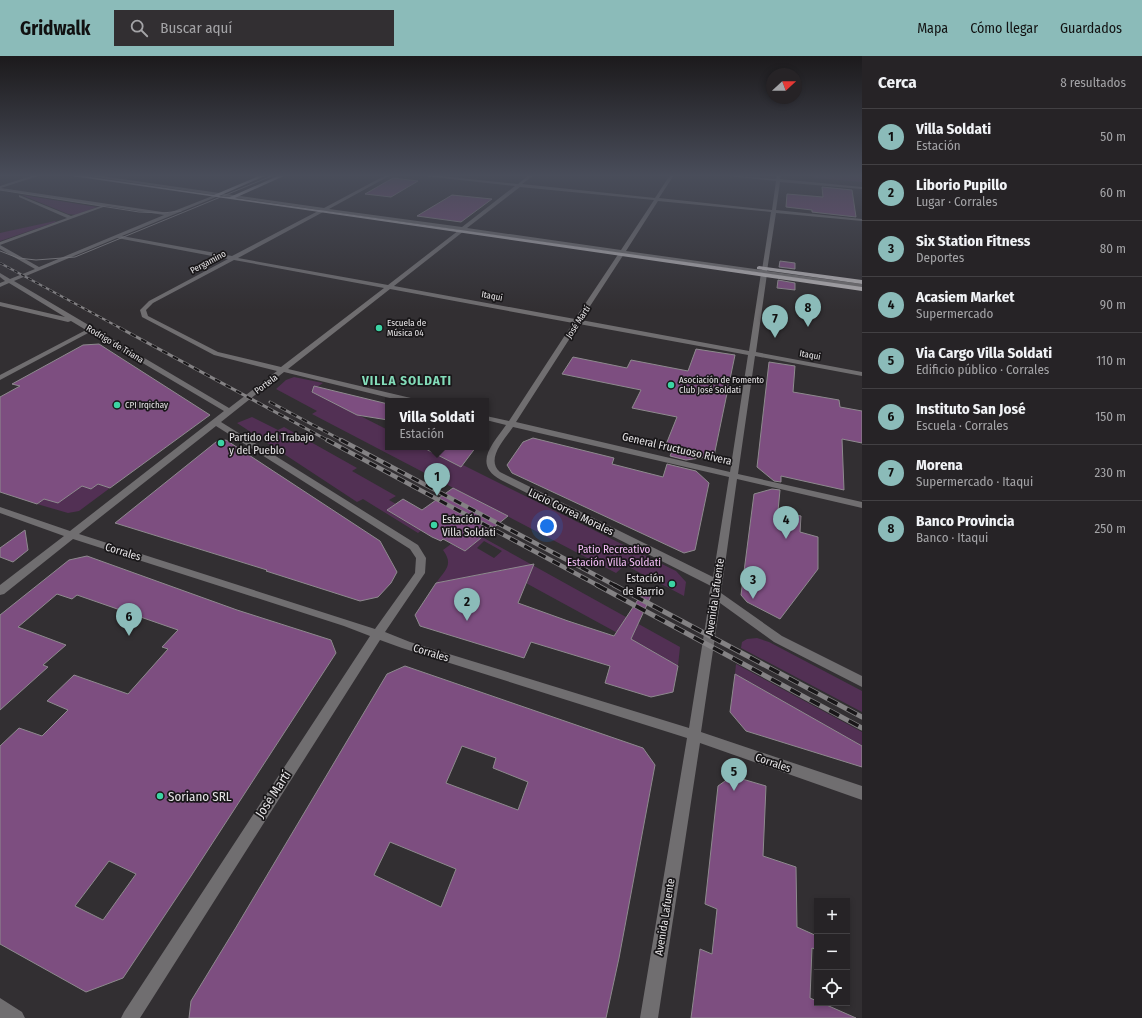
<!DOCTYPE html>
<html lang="es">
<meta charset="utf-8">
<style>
:root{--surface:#262326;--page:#322f32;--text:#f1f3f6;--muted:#a4a4a7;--line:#424043;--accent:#8bbbb9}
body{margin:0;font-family:"Fira Sans Condensed",sans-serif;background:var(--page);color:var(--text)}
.controls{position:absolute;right:12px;bottom:12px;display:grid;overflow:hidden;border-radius:0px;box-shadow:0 2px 6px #0003}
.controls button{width:36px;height:36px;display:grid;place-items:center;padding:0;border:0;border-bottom:1px solid var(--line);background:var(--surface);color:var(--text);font:20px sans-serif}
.compass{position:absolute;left:766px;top:12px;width:36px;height:36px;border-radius:50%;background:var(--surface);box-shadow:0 2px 6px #0003;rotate:69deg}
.you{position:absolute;left:547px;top:470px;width:14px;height:14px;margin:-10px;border:3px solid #fff;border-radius:50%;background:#1a73e8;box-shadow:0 0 0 6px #1a73e833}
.badge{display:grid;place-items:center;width:26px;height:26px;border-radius:50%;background:var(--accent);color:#111;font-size:13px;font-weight:700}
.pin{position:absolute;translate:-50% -33px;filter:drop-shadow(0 1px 2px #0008)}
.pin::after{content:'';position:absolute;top:21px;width:14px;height:12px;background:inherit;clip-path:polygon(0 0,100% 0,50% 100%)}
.popup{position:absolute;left:385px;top:342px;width:104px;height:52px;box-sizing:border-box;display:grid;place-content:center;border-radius:0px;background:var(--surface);filter:drop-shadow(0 1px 3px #0005);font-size:13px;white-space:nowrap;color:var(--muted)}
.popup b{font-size:15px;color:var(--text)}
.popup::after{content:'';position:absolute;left:50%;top:100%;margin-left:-8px;border:8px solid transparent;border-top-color:var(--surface)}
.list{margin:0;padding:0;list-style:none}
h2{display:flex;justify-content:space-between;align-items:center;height:52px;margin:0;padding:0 16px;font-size:17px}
h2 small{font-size:13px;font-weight:400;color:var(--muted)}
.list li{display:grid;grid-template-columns:26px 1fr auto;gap:12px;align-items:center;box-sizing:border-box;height:56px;padding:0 16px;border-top:1px solid var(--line)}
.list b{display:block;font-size:15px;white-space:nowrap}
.list p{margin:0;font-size:13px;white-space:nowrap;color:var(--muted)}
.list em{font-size:13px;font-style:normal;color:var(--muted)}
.icon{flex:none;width:22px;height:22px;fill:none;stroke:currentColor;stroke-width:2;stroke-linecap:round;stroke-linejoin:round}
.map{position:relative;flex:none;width:862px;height:962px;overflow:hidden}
header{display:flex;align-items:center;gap:24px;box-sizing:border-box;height:56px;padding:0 20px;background:var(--accent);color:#111}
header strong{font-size:19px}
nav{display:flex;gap:22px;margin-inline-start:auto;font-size:14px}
.search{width:280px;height:36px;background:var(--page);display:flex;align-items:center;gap:10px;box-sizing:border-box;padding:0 14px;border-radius:0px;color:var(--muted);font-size:15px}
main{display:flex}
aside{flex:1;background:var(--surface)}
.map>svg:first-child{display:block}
.green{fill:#523054;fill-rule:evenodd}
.building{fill:#7d4e80;stroke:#8e8a8e;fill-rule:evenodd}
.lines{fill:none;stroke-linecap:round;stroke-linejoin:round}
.minor{fill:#706e70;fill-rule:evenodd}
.major{fill:#afacaf;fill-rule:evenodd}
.tram{stroke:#848284;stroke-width:1}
.rail-far3-casing{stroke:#848284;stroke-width:2}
.rail-far2-casing{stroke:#848284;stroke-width:3}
.rail-far1-casing{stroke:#848284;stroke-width:4.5}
.rail-casing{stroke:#848284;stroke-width:5}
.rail-far3{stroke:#191719;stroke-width:1.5;stroke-dasharray:4;stroke-linecap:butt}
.rail-far2{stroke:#191719;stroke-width:2;stroke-dasharray:6;stroke-linecap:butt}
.rail-far1{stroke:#191719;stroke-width:3;stroke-dasharray:8;stroke-linecap:butt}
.rail{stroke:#191719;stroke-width:3.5;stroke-dasharray:11;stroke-linecap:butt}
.poi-dot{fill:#3cd4a4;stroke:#191719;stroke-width:1.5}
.labels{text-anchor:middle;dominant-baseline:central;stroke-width:3.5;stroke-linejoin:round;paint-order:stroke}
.far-street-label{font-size:9px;fill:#e6e4e6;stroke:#191719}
.far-poi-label{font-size:9px;fill:#e6e4e6;stroke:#191719;text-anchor:start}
.poi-label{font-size:11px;fill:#e6e4e6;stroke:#191719;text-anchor:start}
.street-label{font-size:11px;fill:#e6e4e6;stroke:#191719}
.park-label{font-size:11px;fill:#f7bffa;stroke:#191719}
.far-district-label{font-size:13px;font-weight:bold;letter-spacing:1px;fill:#83dcb9;stroke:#191719}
.near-street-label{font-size:13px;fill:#e6e4e6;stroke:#191719}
.near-poi-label{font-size:13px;fill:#e6e4e6;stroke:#191719;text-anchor:start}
</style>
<header>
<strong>Gridwalk</strong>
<div class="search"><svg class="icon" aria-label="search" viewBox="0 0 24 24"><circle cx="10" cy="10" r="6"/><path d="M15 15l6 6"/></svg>Buscar aquí</div>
<nav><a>Mapa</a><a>Cómo llegar</a><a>Guardados</a></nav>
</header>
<main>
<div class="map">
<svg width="862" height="962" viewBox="0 0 862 962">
<rect width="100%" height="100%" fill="#322f32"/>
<path class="green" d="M812,119H862V126L815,122Z
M22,139L97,151L76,159L68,158Z
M55,165L56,166L0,185V177Z
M294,321L323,327L311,335L388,374V391H422L461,411L463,409L676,515L686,526L684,540L625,509L616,517L312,358L317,355L276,333L286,324Z
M252,361L278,374L284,371L357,412L352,415L396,440L389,444L396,448L387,454L422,474L418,477L363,443L357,446L237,367Z
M74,421L110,432L79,455L68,457L37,448Z
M482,481L680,591L678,610L502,514L436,527C445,514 454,509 443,494L451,488L465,495ZM484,485L502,495L494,502L477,492Z
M757,582L769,586L862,635V656L741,592L742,586L747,583Z
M736,608L862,676V690L735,618Z"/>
<path class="building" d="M393,122L418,125L391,141L365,138Z
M822,131L852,134L856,161L812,156V154L786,151L787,138L823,141Z
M452,139L492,143L461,166L417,160Z
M780,205L795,207V213L779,211Z
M778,224L795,227V234L777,232Z
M99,288L210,359L110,432L98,428L91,433L82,430L58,447L44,443L37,448L0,436V341L20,330L12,328L83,289Z
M696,293L735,299L714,400L686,404L670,400L673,393L665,391L677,361L632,352L641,334L562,318L573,301L627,312L631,304L688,315Z
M769,306L795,310L793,336L839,344L840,351L862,355V387L842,383L844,434L781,420V426L774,425L757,411Z
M314,330L388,348V364L357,359L312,336Z
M533,382L614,402L612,408L663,421L667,408L696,415L709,427L695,494L684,497L512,417L507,409L523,386Z
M226,384L380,485L397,516L391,527L378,541L360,545L266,515L267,514L115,467L216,386Z
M422,391H476L461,411Z
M453,432L508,460L465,495L443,483L441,485L432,481L387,454L403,443L422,454Z
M772,433L780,434L778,455L801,460L800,476L818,481V513L780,563L747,546L741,539L754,438Z
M25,474L28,494L13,506L0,501V492Z
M87,500L237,554L331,584L336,597L191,820L123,922L86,936L0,888V690L19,672L42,680L68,654L47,645L74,619L128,638L168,593L162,591L178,574L77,539L72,543L57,538L18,571L66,589L43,609L48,611L0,654V559L69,504ZM109,805L136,818L103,864L75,850Z
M534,508L518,547L568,565L614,580L643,536L651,540L631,583L678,610L673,636L651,641L605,627L610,610L531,586L524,602L420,570L415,559L436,527Z
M405,610L643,692L655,709L619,902L606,962H189L191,945L235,873L387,618ZM462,690L496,702L493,712L528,726L518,754L446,727ZM390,786L456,813L441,851L374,819Z
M735,618L862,690V711L746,675L730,656Z
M732,720L766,730L763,800L796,811L797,871L817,880V894L812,892L810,942L817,945V947H822L856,962H691L700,893L712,898L717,853L705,848L718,730Z"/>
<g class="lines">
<path class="minor" d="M34,119H41L1,132L169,157L215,139L82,119H94L324,152L386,119H391L329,153L462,171L515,130L415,119H431L518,128L529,119H534L522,128L655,142L670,119H674L659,142L772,154L776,125L720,119L776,123L777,119H781L780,123L862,131V133L780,126L776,154L862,163V165L776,157L767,215L862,228V232L767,218L756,296L862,316V320L755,300L738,418L862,446V452L737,423L721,537L782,580L862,620V631L774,586L720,547L701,676L862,730V744L700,687L658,962H640L687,682L402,592L380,584L140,962H121L124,956L370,580L344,570L73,483L4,538L0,539V529L64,480L0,457V451L70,475L224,355L90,276L0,324V319L86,274L71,265L68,266L0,250V246L65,261L9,227L0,231V227L5,225L0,221V217L10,223L35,213L0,193V186L67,162L19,141V139L71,160L101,150L0,134V130ZM520,131L654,144L621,194L467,172ZM217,139L320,154L232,200L122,180L216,141ZM658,145L771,156L762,214L626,195ZM106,150L164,159L39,211L0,189ZM325,155L459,174L388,229L238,202ZM464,175L619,197L575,263L394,230ZM117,182L228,203L149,245L140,254L142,261L214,299L277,315L229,352L14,225ZM624,198L761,217L749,295L581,264ZM234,204L384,232L281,311L218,296L148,260L146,254L153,247ZM390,233L573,267L509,365L486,360V364L506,369C493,388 472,408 501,424L711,530L709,538L710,540L689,672L410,586L385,576L425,517L426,502L418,489L221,366L284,316L402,345H416L415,343L288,313ZM579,268L748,299L730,416L516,366ZM216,370L410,493L416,502L415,517L375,573L79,478ZM513,371L729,421L713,521L500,416C485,403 505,383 513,371Z
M0,942L22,956L25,962H0Z"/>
<path class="major" d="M65,119H77L214,139L261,119H267L219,140L230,141L280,119H286L235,142L862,231V235Z
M759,210L862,224V228L757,213V211Z"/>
<path class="tram" d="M0,134L139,156L163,157L181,155
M0,195L18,202L36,204L75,201L274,119"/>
<g class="rail-far3-casing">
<path id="rail-far3" d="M0,207L122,273"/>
</g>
<g class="rail-far2-casing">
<path id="rail-far2" d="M120,272L329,385
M270,346L343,385"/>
</g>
<g class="rail-far1-casing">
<path id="rail-far1" d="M327,384L599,530
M341,384L616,530"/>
</g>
<g class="rail-casing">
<path id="rail" d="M597,529L862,672
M614,529L862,661"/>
</g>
<use href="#rail-far3" class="rail-far3"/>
<use href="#rail-far2" class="rail-far2"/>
<use href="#rail-far1" class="rail-far1"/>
<use href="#rail" class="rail"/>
</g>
<linearGradient id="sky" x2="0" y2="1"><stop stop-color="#1c1a1c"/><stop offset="0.47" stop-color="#494d5a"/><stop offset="1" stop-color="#494d5a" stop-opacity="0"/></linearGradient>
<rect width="862" height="254" fill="url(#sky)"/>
<g class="poi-dot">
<circle cx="379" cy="272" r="4"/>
<circle cx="671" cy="329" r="4"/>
<circle cx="117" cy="349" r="4"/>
<circle cx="221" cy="387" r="4"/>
<circle cx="434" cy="469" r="4"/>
<circle cx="672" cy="528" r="4"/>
<circle cx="160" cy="740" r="4"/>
</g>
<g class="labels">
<g class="far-street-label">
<text transform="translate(208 206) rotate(-28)">Pergamino</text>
<text transform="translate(492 240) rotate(10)">Itaqui</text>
<text transform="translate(578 266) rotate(-57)">José Martí</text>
<text transform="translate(115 288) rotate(31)">Rodrigo de Triana</text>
<text transform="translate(810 299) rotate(10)">Itaqui</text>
<text transform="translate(266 328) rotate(-37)">Portela</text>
</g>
<g class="far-poi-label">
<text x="387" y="267">Escuela de<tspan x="387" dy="10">Música 04</tspan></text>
<text x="679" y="324">Asociación de Fomento<tspan x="679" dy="10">Club José Soldati</tspan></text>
<text x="125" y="349">CPI Irqichay</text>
</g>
<g class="poi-label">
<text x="229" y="381">Partido del Trabajo<tspan x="229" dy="13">y del Pueblo</tspan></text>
<text x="442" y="463">Estación<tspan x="442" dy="13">Villa Soldati</tspan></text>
<text x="664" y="522" text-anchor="end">Estación<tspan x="664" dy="13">de Barrio</tspan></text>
</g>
<g class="street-label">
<text transform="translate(677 393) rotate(13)">General Fructuoso Rivera</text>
<text transform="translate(571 456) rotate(26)">Lucio Correa Morales</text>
<text transform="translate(123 496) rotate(17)">Corrales</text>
<text transform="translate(715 541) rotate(-82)">Avenida Lafuente</text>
<text transform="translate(431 597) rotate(17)">Corrales</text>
<text transform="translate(773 707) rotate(19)">Corrales</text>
<text transform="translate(665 861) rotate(-81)">Avenida Lafuente</text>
</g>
<g class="park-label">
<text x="614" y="493">Patio Recreativo<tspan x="614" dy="13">Estación Villa Soldati</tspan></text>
</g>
<g class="far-district-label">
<text x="407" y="324">VILLA SOLDATI</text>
</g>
<g class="near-street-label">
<text transform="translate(273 738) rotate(-57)">José Martí</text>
</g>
<g class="near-poi-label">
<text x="168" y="740">Soriano SRL</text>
</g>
</g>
</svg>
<div class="controls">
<button>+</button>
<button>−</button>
<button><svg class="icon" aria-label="locate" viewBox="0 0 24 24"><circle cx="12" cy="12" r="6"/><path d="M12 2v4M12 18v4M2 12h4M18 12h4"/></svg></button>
</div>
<svg class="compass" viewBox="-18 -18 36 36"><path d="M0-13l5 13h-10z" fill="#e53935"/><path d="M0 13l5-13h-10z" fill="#a4a4a7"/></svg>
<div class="you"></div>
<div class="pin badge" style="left:437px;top:440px">1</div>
<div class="popup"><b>Villa Soldati</b>Estación</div>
<div class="pin badge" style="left:467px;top:565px">2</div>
<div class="pin badge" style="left:753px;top:543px">3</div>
<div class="pin badge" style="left:786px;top:483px">4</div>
<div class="pin badge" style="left:734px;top:735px">5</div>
<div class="pin badge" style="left:129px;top:580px">6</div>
<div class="pin badge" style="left:775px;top:282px">7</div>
<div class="pin badge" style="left:808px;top:271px">8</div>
</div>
<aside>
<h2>Cerca<small>8 resultados</small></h2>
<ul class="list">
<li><span class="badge">1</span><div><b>Villa Soldati</b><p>Estación</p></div><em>50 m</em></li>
<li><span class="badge">2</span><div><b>Liborio Pupillo</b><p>Lugar · Corrales</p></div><em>60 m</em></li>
<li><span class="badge">3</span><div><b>Six Station Fitness</b><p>Deportes</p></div><em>80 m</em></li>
<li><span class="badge">4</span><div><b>Acasiem Market</b><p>Supermercado</p></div><em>90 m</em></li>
<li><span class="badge">5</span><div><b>Via Cargo Villa Soldati</b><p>Edificio público · Corrales</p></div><em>110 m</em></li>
<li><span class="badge">6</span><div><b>Instituto San José</b><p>Escuela · Corrales</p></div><em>150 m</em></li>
<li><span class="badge">7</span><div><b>Morena</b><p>Supermercado · Itaqui</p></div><em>230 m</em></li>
<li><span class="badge">8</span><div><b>Banco Provincia</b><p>Banco · Itaqui</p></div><em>250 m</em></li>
</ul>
</aside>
</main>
